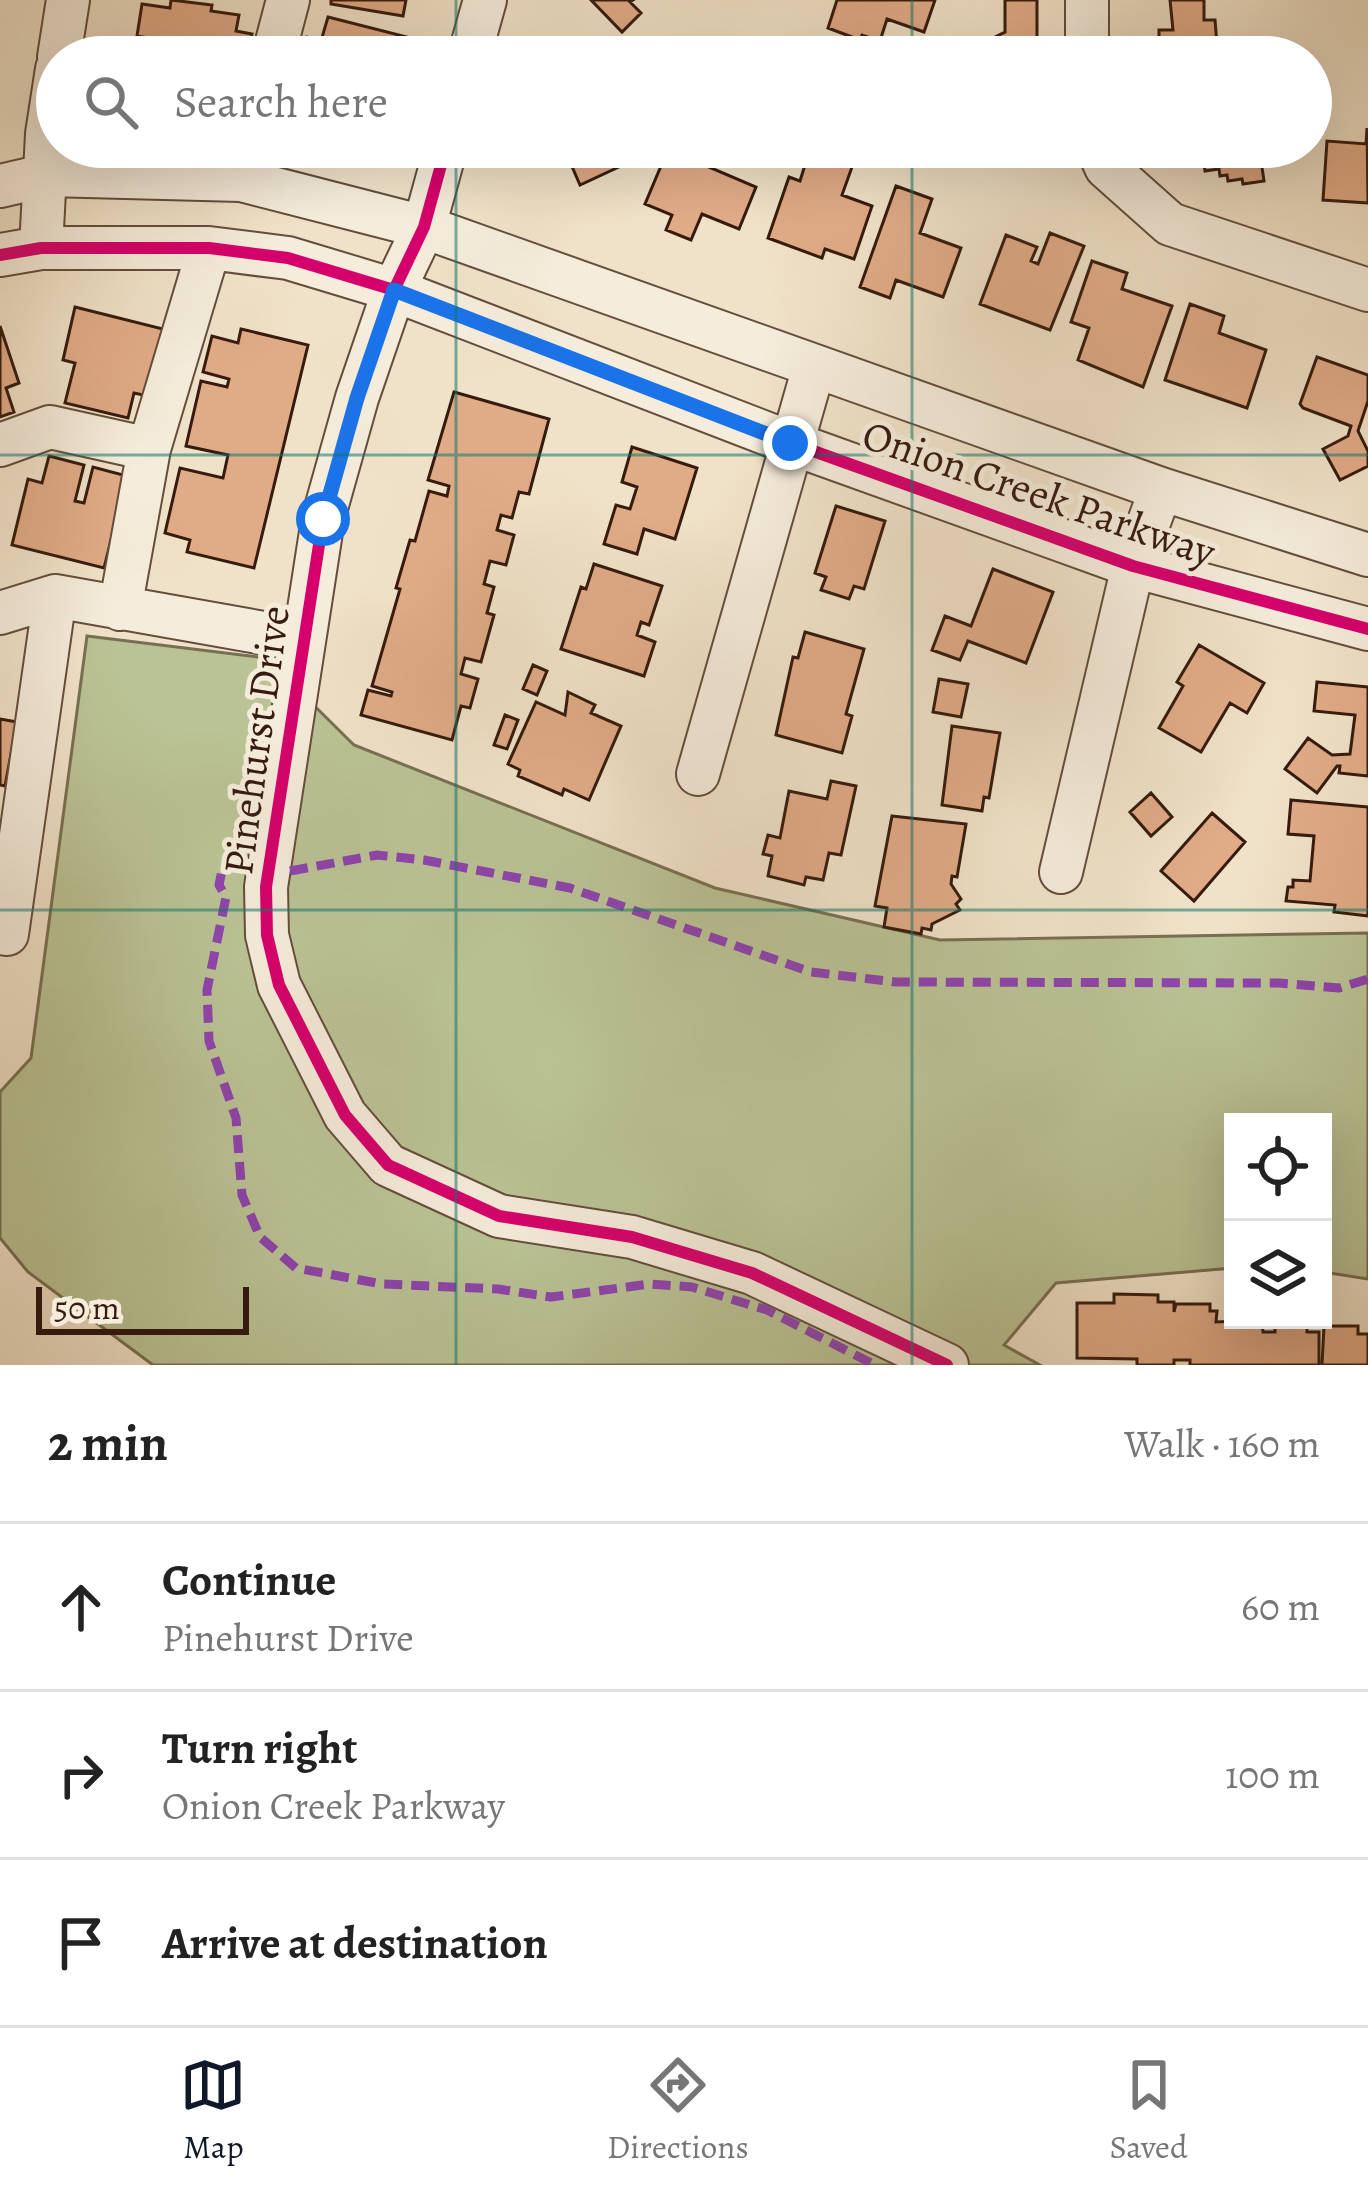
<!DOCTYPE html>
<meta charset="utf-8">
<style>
:root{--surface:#fff;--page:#f2f2f2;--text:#222;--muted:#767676;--line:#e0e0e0;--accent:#111827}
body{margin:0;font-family:Alegreya,serif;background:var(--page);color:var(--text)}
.controls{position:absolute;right:36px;bottom:36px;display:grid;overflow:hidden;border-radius:0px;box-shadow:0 12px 48px #0002}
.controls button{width:108px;height:108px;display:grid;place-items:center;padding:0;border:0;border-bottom:3px solid var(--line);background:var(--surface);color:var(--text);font:60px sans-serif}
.scale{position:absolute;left:36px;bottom:30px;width:213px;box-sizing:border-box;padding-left:12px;border:6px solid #361b0e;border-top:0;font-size:33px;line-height:42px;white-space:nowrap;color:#361b0e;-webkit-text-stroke:9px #f5ecdb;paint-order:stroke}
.stop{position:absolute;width:36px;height:36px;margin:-27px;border:9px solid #1a73e8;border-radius:50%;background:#fff}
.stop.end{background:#1a73e8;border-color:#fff;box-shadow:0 3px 12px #0008}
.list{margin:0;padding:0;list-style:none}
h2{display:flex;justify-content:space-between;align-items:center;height:156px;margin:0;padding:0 48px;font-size:51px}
h2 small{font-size:39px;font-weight:400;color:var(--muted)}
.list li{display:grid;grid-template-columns:78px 1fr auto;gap:36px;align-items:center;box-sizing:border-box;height:168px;padding:0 48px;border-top:3px solid var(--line)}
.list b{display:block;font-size:45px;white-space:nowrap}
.list p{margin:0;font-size:39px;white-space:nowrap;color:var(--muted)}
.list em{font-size:39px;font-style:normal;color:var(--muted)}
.icon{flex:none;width:66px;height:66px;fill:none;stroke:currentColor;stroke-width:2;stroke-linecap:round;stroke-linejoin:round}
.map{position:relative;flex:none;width:1368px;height:1365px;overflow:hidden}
.search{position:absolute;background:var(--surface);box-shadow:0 12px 48px #0002;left:36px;right:36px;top:36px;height:132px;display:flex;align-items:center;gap:30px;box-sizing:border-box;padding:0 42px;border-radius:66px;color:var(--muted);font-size:45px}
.sheet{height:660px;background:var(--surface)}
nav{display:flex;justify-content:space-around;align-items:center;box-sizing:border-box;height:168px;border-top:3px solid var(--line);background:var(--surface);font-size:33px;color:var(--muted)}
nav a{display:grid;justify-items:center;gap:6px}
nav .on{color:var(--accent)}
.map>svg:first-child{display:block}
.green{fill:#bac395;stroke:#786f52;stroke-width:3}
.building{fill:#e0ab87;stroke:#361b0e;stroke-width:3}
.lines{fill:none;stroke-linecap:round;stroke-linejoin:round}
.minor-casing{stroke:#644d3c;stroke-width:46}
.minor{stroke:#f5ecdb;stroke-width:42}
.quiet{stroke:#8e44ad;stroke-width:9;stroke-dasharray:18 9;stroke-linecap:butt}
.cycleway-casing{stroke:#f5ecdb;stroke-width:20}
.cycleway{stroke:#d6006c;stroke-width:12}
.route{stroke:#1a73e8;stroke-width:15}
.grid{fill:none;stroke:#0f766e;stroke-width:3;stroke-opacity:0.55}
.labels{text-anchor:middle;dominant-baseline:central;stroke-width:10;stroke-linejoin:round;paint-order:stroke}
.street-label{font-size:42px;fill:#361b0e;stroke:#f5ecdb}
</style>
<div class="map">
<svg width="1368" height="1365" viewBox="0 0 1368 1365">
<rect width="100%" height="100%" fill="#f0e2c8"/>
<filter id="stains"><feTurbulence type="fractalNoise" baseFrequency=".00167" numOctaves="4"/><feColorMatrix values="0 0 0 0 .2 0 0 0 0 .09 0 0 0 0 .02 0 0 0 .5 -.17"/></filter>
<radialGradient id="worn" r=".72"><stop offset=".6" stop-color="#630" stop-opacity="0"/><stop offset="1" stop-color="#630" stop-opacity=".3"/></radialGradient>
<path class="green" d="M87,636L266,658L354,745L715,888L940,940L1368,933V1279L1323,1272V1122H1233V1268L1056,1283L1004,1345L1040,1365H153L28,1272L0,1238V1092L31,1058Z"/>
<path class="building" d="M171,0L212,5L211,11L239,15L236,31L252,34L249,57H162L165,41L137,36L142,4L170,8Z
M331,0H406L403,16L331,4Z
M591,0H633L630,2L641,13L622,32Z
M837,0H935L924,32L887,19L880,41L862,35L860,40L828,28Z
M1005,0H1037V57H940L946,38L968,44L969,50L1005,32Z
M1170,0H1204V20H1215L1218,57H1159V30H1173Z
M328,17L407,37L402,57H302L307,37L321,41Z
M1367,128L1368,203L1323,200L1327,141L1366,144Z
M633,147L638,158L580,185L564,148Z
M669,147L700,155L697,162L756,187L739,229L702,214L691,240L666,230L672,215L645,204Z
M1202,147H1259L1264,181L1243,184L1242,179L1228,181L1227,175L1220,176L1219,169L1205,171Z
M809,152L852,167L842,195L872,206L854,259L825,249L822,258L768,238L789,177L800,181Z
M896,186L932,199L920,233L961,248L943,297L896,280L890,298L860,287Z
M1050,233L1084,246L1050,330L980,304L1006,235L1037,247L1031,261L1038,264Z
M1092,261L1127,273L1122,289L1172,306L1143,387L1078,360L1089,328L1071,322Z
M1190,304L1224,316L1219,333L1266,350L1247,408L1165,380Z
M75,307L163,329L148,396L134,393L128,418L65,403L75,363L63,360Z
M0,326L19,383L6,388L14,412L0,417Z
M241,329L308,345L254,568L187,552L190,540L165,533L180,468L223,478L228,455L186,446L201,381L227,387L229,379L203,372L212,336L238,343Z
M1317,357L1368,375V401L1358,431L1368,451V466L1340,480L1323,449L1348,436L1351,426L1303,408L1300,404Z
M454,392L549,419L529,494L519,492L512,518L501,515L497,530L514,535L506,565L490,561L484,584L494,587L487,613L494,615L481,662L465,658L461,674L478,679L470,708L461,706L452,740L361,715L368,690L391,696L392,692L372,686L400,589L396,588L410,540L415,541L429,491L447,496L449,486L428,480Z
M632,447L697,468L675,539L644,529L637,554L604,544L616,505L630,509L637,487L622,482Z
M49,456L84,465L75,501L84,503L93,467L127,476L104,568L12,545L28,479L42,483Z
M836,506L885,521L864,589L854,586L849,599L821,590L826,577L815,573Z
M594,564L662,586L649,625L641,622L637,635L655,642L644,676L561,649L581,587L586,589Z
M993,569L1053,592L1026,663L968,641L960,660L932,650L945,616L971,626Z
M805,632L864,649L846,714L852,716L842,753L776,735L793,657L798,658Z
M1199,645L1264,683L1247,713L1230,703L1201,752L1159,728L1183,686L1177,682Z
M533,665L547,671L537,695L523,689Z
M939,679L968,684L961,717L933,712Z
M1317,682L1368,687V776L1339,773L1340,766H1337L1317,793L1285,769L1308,738L1332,755L1350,754L1355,715L1314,711Z
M568,692L595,705L591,713L621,726L589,800L564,789L562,795L518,776L520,770L508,764L536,702L565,715Z
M505,715L518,720L507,749L494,745Z
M0,719L17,722L5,786L0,785Z
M952,726L1000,733L989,798L984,797L982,811L942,805Z
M831,781L856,786L841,855L829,853L823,880L806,877L804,885L768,876L772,856L763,854L768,835L780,838L789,791L827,799Z
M1151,793L1172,817L1151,836L1130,812Z
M1291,800L1368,807V916L1334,912L1335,905L1286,901L1288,887H1293V880L1310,881L1314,836L1288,834Z
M1212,813L1245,842L1194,901L1161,871Z
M892,816L966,824L957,877L952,876L951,884L961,899L956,904L960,910L932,924L931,930L922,928L921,934L884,927L887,908L875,906Z
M1114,1294L1158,1295V1302H1174V1312L1176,1304H1210V1311H1217L1216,1322L1262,1320L1263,1332H1275V1324H1307V1332H1319V1365H1190V1360H1174V1365H1137V1359L1077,1358V1303H1114Z
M1324,1326H1358V1334H1368V1365H1322Z"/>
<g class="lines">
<g class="minor-casing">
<path id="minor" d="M1087,0V57
M59,57L68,0
M273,57L288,0
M469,57L485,0
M446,147L424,227L394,290L357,398L323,519L266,887L267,935L279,985L345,1115L388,1165L499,1216L632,1237L752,1273L947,1365
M1097,147L1106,167L1170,224L1368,290
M0,186L48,175L241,180L424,227L1161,489L1368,555
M41,248L47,134L57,69
M0,255L41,248H209L288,258L394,290L791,443L1133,566L1368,629
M0,445L50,427L149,449
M120,609L149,449L209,248
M0,613L55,596
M698,774L814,367
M1061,872L1133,566L1161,489
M0,933L7,934L55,596L303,640"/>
</g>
<use href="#minor" class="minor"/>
<path class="quiet" d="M241,864L223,865L219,885L226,897L207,990L209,1041L236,1118L242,1195L260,1237L296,1268L382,1284L498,1289L551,1297L650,1284L692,1287L767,1310L875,1365
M290,871L377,855L424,860L570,888L811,972L896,982L1279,983L1339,988L1368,979"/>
<g class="cycleway-casing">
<path id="cycleway" d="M446,147L424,227L394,290L357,398L323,519L266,887L267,935L279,985L345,1115L388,1165L499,1216L632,1237L752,1273L947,1365
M0,255L41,248H209L288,258L394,290L791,443L1133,566L1368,629"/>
</g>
<use href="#cycleway" class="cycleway"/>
</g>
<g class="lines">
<path class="route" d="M323,519L357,398L394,290L790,443"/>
</g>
<path class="grid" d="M456,0V57M912,0V57M456,147V1365M912,147V1365M0,455H1368M0,910H1368"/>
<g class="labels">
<g class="street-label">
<text transform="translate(1039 493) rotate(19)">Onion Creek Parkway</text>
<text transform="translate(256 740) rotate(-82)">Pinehurst Drive</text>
</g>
</g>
<rect width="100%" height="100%" filter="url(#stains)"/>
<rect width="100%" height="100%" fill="url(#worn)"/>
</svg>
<div class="controls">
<button><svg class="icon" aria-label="locate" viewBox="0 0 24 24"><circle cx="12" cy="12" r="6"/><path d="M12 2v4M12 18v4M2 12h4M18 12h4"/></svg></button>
<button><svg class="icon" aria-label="layers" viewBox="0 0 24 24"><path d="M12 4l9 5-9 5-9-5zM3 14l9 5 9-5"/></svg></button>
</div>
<div class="scale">50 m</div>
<div class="stop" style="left:323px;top:519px"></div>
<div class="stop end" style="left:790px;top:443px"></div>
<div class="search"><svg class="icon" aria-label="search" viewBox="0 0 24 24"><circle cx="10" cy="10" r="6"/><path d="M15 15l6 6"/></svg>Search here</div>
</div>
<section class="sheet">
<h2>2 min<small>Walk · 160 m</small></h2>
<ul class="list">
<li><svg class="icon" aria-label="ahead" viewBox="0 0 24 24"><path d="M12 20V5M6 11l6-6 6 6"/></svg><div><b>Continue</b><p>Pinehurst Drive</p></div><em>60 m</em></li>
<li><svg class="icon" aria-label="right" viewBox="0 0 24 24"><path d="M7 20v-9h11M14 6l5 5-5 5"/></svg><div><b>Turn right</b><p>Onion Creek Parkway</p></div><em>100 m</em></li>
<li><svg class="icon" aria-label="arrive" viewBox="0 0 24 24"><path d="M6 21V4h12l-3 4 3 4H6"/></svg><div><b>Arrive at destination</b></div></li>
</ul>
</section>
<nav>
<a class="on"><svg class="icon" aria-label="map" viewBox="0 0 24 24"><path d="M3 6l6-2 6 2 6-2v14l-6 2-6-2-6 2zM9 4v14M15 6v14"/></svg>Map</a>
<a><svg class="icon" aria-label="directions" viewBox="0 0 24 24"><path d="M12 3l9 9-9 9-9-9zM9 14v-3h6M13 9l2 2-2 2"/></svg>Directions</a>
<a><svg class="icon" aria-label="saved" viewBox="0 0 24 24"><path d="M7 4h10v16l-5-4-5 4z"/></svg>Saved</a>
</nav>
